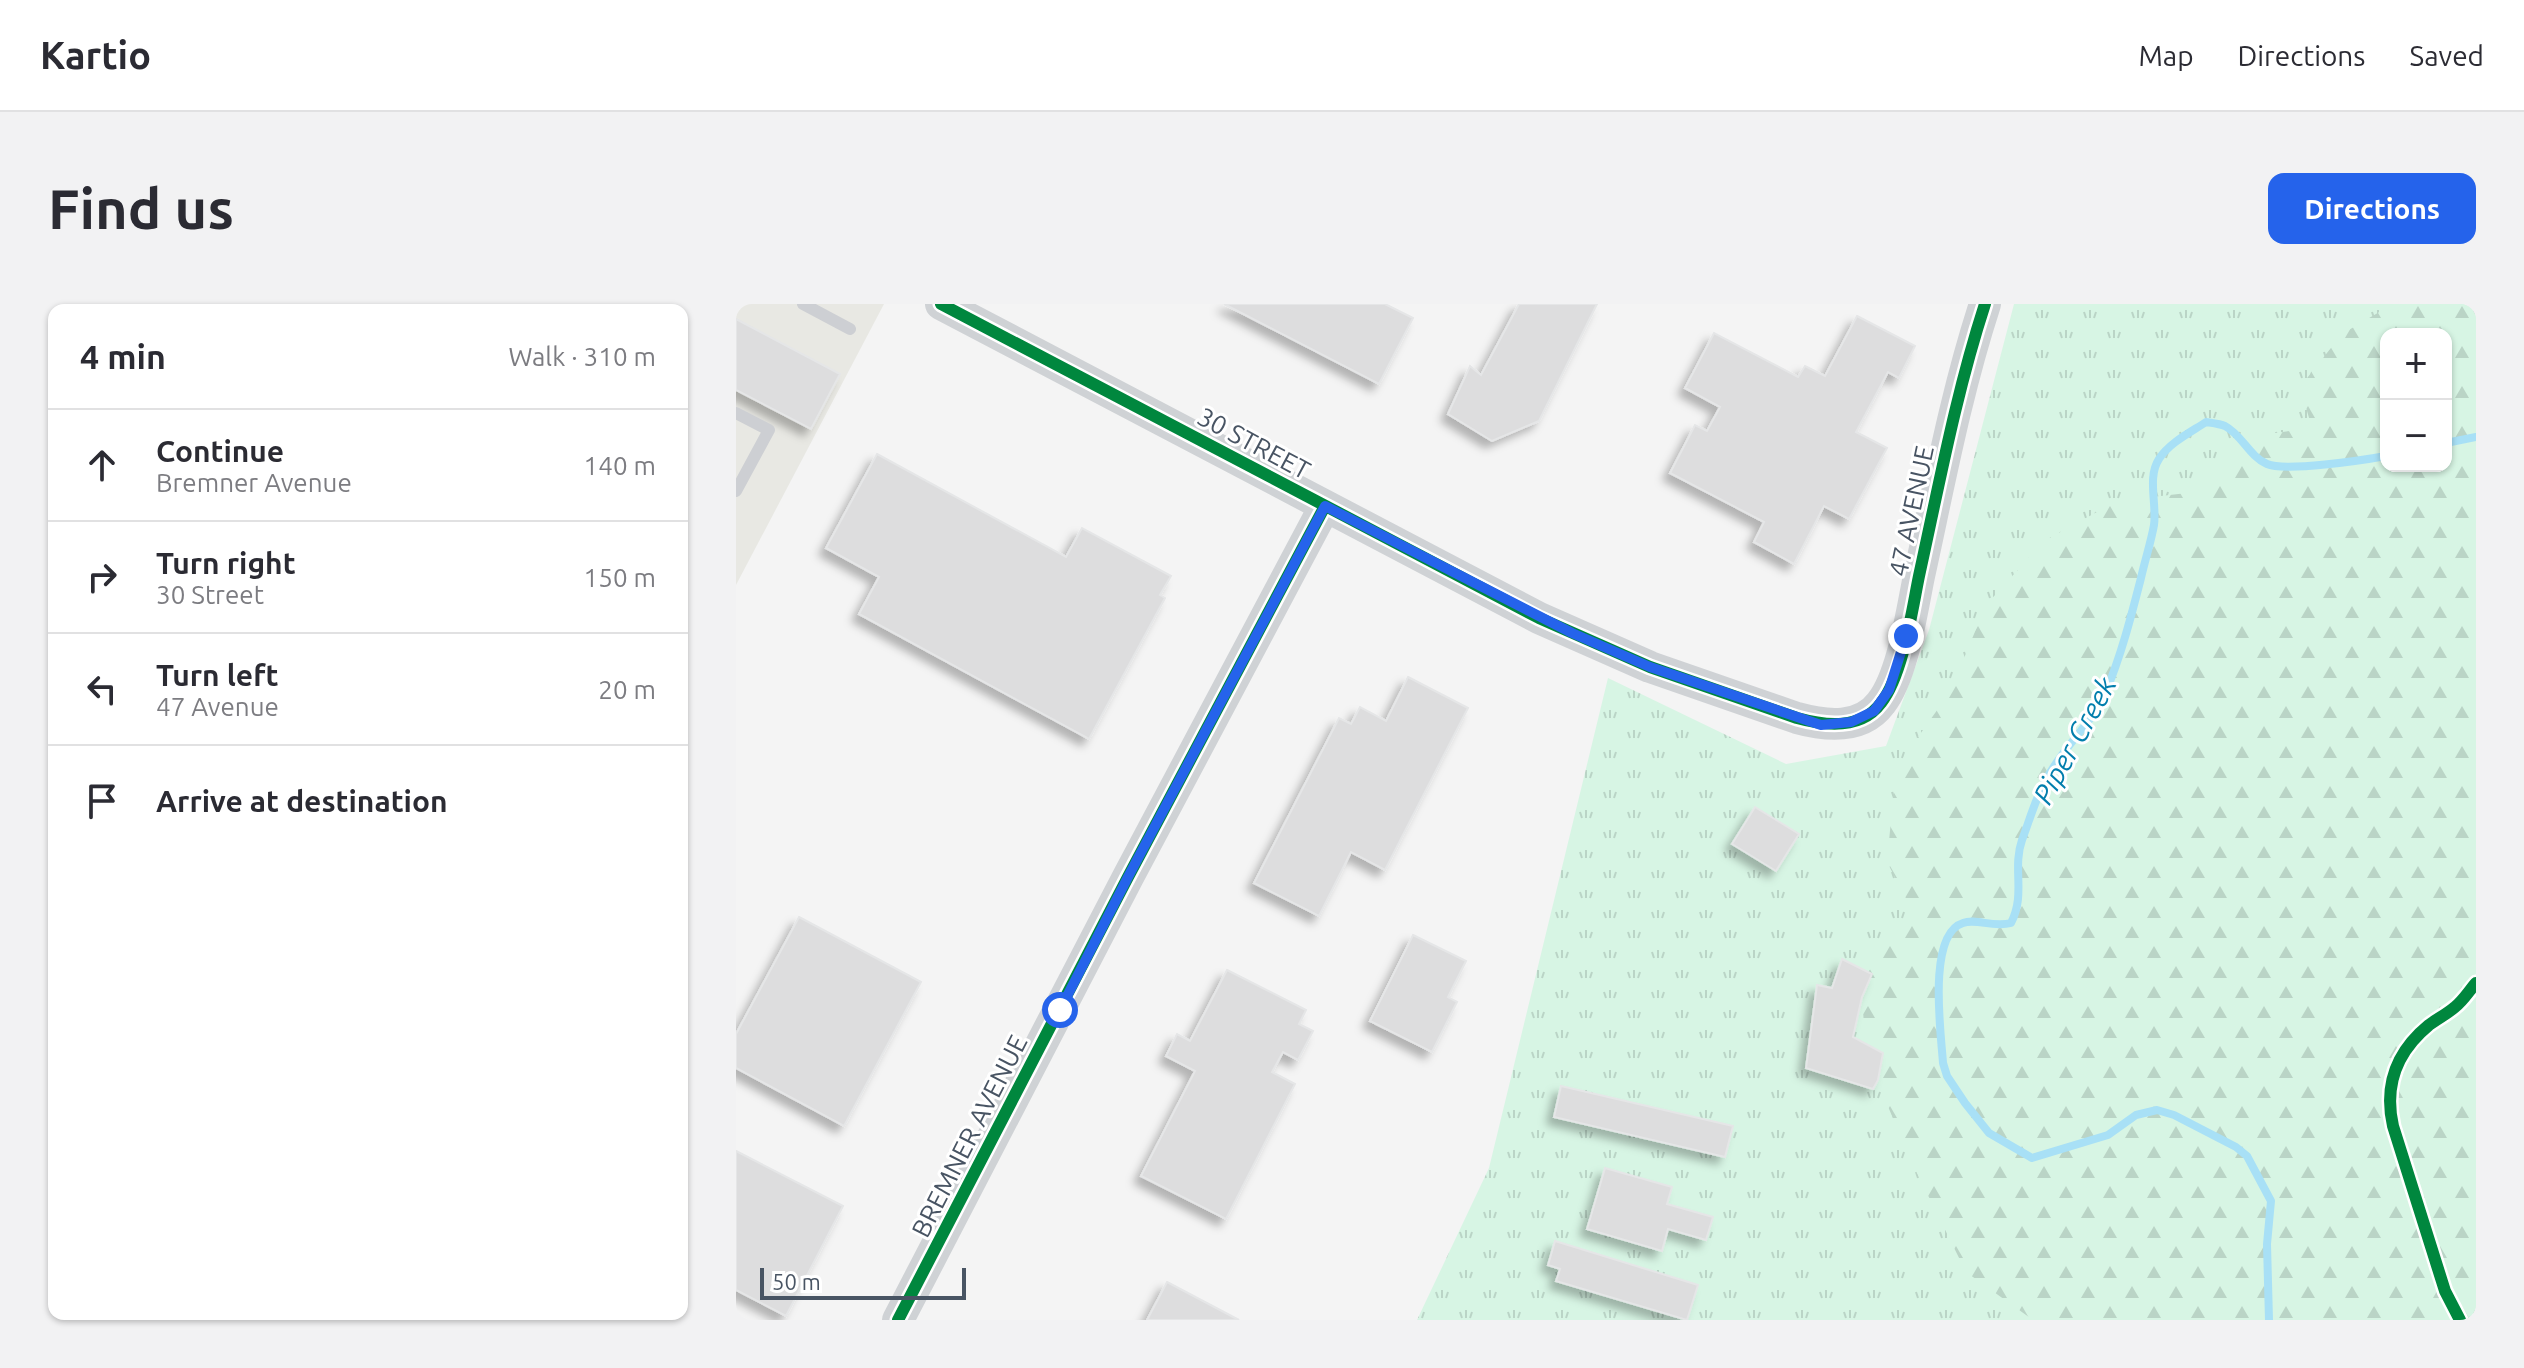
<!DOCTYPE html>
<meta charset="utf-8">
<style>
:root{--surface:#fff;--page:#f2f2f3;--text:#2b2b33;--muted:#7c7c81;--line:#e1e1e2;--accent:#2563eb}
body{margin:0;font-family:Ubuntu,sans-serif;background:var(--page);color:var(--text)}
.controls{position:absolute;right:24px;top:24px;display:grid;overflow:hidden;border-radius:16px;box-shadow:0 2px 6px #0004}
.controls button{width:72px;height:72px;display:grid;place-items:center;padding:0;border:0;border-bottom:2px solid var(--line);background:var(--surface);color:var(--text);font:40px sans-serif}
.scale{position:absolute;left:24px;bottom:20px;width:206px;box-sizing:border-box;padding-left:8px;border:4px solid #485463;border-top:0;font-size:22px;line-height:28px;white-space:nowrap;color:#485463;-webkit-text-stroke:6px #fff;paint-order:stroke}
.stop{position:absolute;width:24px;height:24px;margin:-18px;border:6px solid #2563eb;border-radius:50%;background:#fff}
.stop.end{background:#2563eb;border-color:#fff;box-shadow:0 2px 8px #0008}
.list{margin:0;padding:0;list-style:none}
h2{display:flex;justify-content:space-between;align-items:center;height:104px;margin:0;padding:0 32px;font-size:34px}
h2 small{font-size:26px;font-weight:400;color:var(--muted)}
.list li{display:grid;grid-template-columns:52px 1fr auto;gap:24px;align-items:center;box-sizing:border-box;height:112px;padding:0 32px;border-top:2px solid var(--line)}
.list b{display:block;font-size:30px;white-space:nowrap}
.list p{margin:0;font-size:26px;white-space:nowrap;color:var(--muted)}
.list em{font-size:26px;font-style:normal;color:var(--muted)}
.icon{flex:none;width:44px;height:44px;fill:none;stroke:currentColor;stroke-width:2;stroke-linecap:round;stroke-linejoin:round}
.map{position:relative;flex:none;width:1740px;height:1016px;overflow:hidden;border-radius:16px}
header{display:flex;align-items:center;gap:48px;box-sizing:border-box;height:112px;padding:0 40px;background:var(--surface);border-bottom:2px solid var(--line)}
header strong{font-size:38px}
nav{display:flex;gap:44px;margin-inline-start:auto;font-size:28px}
.intro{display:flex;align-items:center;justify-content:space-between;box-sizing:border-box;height:192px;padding:0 48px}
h1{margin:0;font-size:56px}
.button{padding:20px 36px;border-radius:16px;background:var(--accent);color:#fff;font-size:28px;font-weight:700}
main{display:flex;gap:48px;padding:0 48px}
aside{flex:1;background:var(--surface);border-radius:16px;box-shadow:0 2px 6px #0004}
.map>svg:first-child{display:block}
.commercial{fill:#e8e8e3}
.grass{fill:url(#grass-tufts);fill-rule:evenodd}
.forest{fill:url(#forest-firs);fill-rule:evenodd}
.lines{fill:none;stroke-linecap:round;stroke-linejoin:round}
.stream{stroke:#a8e0f6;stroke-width:8}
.building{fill:#ddddde;stroke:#e5e6e7;stroke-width:2;filter:url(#shadow)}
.lane{stroke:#cdcfd3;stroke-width:12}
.secondary{stroke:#cfd2d5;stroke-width:32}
.cycleway-casing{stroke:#fff;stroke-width:17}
.cycleway{stroke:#00873e;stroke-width:12}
.route{stroke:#2563eb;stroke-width:10}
.labels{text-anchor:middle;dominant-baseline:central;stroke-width:6;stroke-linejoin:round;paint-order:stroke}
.street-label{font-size:26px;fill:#485463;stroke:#fff}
.water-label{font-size:28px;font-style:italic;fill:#027ead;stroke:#fff}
</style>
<header>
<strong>Kartio</strong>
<nav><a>Map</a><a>Directions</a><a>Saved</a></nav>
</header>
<div class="intro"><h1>Find us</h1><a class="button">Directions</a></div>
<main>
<aside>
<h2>4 min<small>Walk · 310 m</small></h2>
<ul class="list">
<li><svg class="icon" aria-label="ahead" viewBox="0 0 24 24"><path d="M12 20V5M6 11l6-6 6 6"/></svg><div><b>Continue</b><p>Bremner Avenue</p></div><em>140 m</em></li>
<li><svg class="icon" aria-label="right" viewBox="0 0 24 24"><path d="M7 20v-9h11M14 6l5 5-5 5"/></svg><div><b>Turn right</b><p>30 Street</p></div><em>150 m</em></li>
<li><svg class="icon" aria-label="left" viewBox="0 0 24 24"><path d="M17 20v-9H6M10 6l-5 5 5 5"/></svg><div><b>Turn left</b><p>47 Avenue</p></div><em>20 m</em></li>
<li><svg class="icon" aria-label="arrive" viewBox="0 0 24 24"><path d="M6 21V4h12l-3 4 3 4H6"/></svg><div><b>Arrive at destination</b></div></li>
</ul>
</aside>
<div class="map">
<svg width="1740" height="1016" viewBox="0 0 1740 1016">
<defs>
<pattern id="grass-tufts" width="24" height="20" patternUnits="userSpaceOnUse" patternTransform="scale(2)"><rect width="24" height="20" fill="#d7f5e4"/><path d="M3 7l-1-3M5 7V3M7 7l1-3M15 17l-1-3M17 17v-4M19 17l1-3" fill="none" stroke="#bad4c6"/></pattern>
<pattern id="forest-firs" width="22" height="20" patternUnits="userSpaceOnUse" patternTransform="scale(2)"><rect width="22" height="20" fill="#d7f5e4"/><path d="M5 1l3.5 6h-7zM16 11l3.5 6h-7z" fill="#bad4c6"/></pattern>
<filter id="shadow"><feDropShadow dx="-7" dy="7" stdDeviation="4" flood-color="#0004"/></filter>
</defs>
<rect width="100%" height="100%" fill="#f4f4f4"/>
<path class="commercial" d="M0,0H148L0,281Z"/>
<path class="grass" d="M1278,0H1740V1016H681L753,864L872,374L1050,460L1150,442L1193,326ZM1650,30H1710V162H1650Z"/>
<path class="forest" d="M1675,0H1740V1016H1297L1230,968L1177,861L1130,751L1125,677L1178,610L1151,558L1160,464L1214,388L1250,301L1308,237L1381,197L1460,188L1525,131L1576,124L1564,83L1606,30L1645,7ZM1650,30H1710V162H1650Z"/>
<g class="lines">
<path class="stream" d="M1710,139L1740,133
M1533,1016L1531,940L1535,897L1511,852L1500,843L1438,811L1421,806L1400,811L1372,831L1296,854L1253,829L1229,799L1211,772L1207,759C1205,729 1191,630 1227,619C1240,614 1257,624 1275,619C1290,590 1276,565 1286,536C1295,512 1302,486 1317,464C1333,438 1356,418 1369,390C1385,352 1395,313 1405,274C1409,256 1415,238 1418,221C1421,200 1411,173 1423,155C1433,139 1455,128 1470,118C1476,119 1484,120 1489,122C1506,131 1513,152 1531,160C1549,168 1628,156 1650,152"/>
</g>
<path class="building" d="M488,0H649L677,14L643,80Z
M783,0H861L803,117L756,137L712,110L734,62L745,71Z
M1121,12L1179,42L1163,74L1152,68L1120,128L1151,144L1113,215L1088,202L1058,260L1018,238L1028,218L934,169L959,121L971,127L984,103L949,84L978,29L1062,73L1069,62L1089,72Z
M0,15L104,70L75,125L0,86Z
M141,150L330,253L346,224L435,272L424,291L429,294L353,435L123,310L143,273L90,244Z
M672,373L732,404L649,566L615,548L583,612L518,579L603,414L615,420L624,403L650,417Z
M1019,503L1063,530L1040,567L996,540Z
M63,613L185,678L108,822L0,764V730Z
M677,631L730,657L712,693L721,698L696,748L634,717Z
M1106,655L1136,670L1126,693L1117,733L1147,749L1142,776L1137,785L1070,764L1081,681L1096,684Z
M491,666L570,706L563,720L577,727L562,756L547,748L536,768L559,780L490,915L405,872L459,767L430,752L441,730L454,737Z
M825,782L997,822L989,853L818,813Z
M0,847L107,902L50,1012L0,986Z
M869,864L936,883L931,900L977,913L970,936L932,925L926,947L851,925Z
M819,937L962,981L951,1016L820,977L824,965L812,961Z
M431,978L503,1016H411Z"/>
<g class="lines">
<path class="lane" d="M67,0L114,25
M0,109L33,126L0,187"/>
<path class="secondary" d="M205,0L803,314L914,363L1061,414C1090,422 1125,426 1145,399C1167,371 1176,306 1183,272C1203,181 1220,89 1249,0
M162,1016L392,573L589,202"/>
<g class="cycleway-casing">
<path id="cycleway" d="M205,0L803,314L914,363L1061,414C1090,422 1125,426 1145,399C1167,371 1176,306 1183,272C1203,181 1220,89 1249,0
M162,1016L392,573L589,202
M1724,1016L1709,987L1657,822C1648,782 1660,748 1693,721C1701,715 1711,710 1719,703C1727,697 1733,687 1740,679"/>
</g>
<use href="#cycleway" class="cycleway"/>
</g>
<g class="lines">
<path class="route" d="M324,706L392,573L589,202L836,329L914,363L1085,421L1115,418L1138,407L1153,386L1170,332"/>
</g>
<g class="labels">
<g class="street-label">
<text transform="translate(518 139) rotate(28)">30 STREET</text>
<text transform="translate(1175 207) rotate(-78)">47 AVENUE</text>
<text transform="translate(233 832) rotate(-63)">BREMNER AVENUE</text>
</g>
<g class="water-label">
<text transform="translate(1338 436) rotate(-61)">Piper Creek</text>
</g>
</g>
</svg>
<div class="controls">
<button>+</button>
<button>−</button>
</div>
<div class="scale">50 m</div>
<div class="stop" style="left:324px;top:706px"></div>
<div class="stop end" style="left:1170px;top:332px"></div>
</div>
</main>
